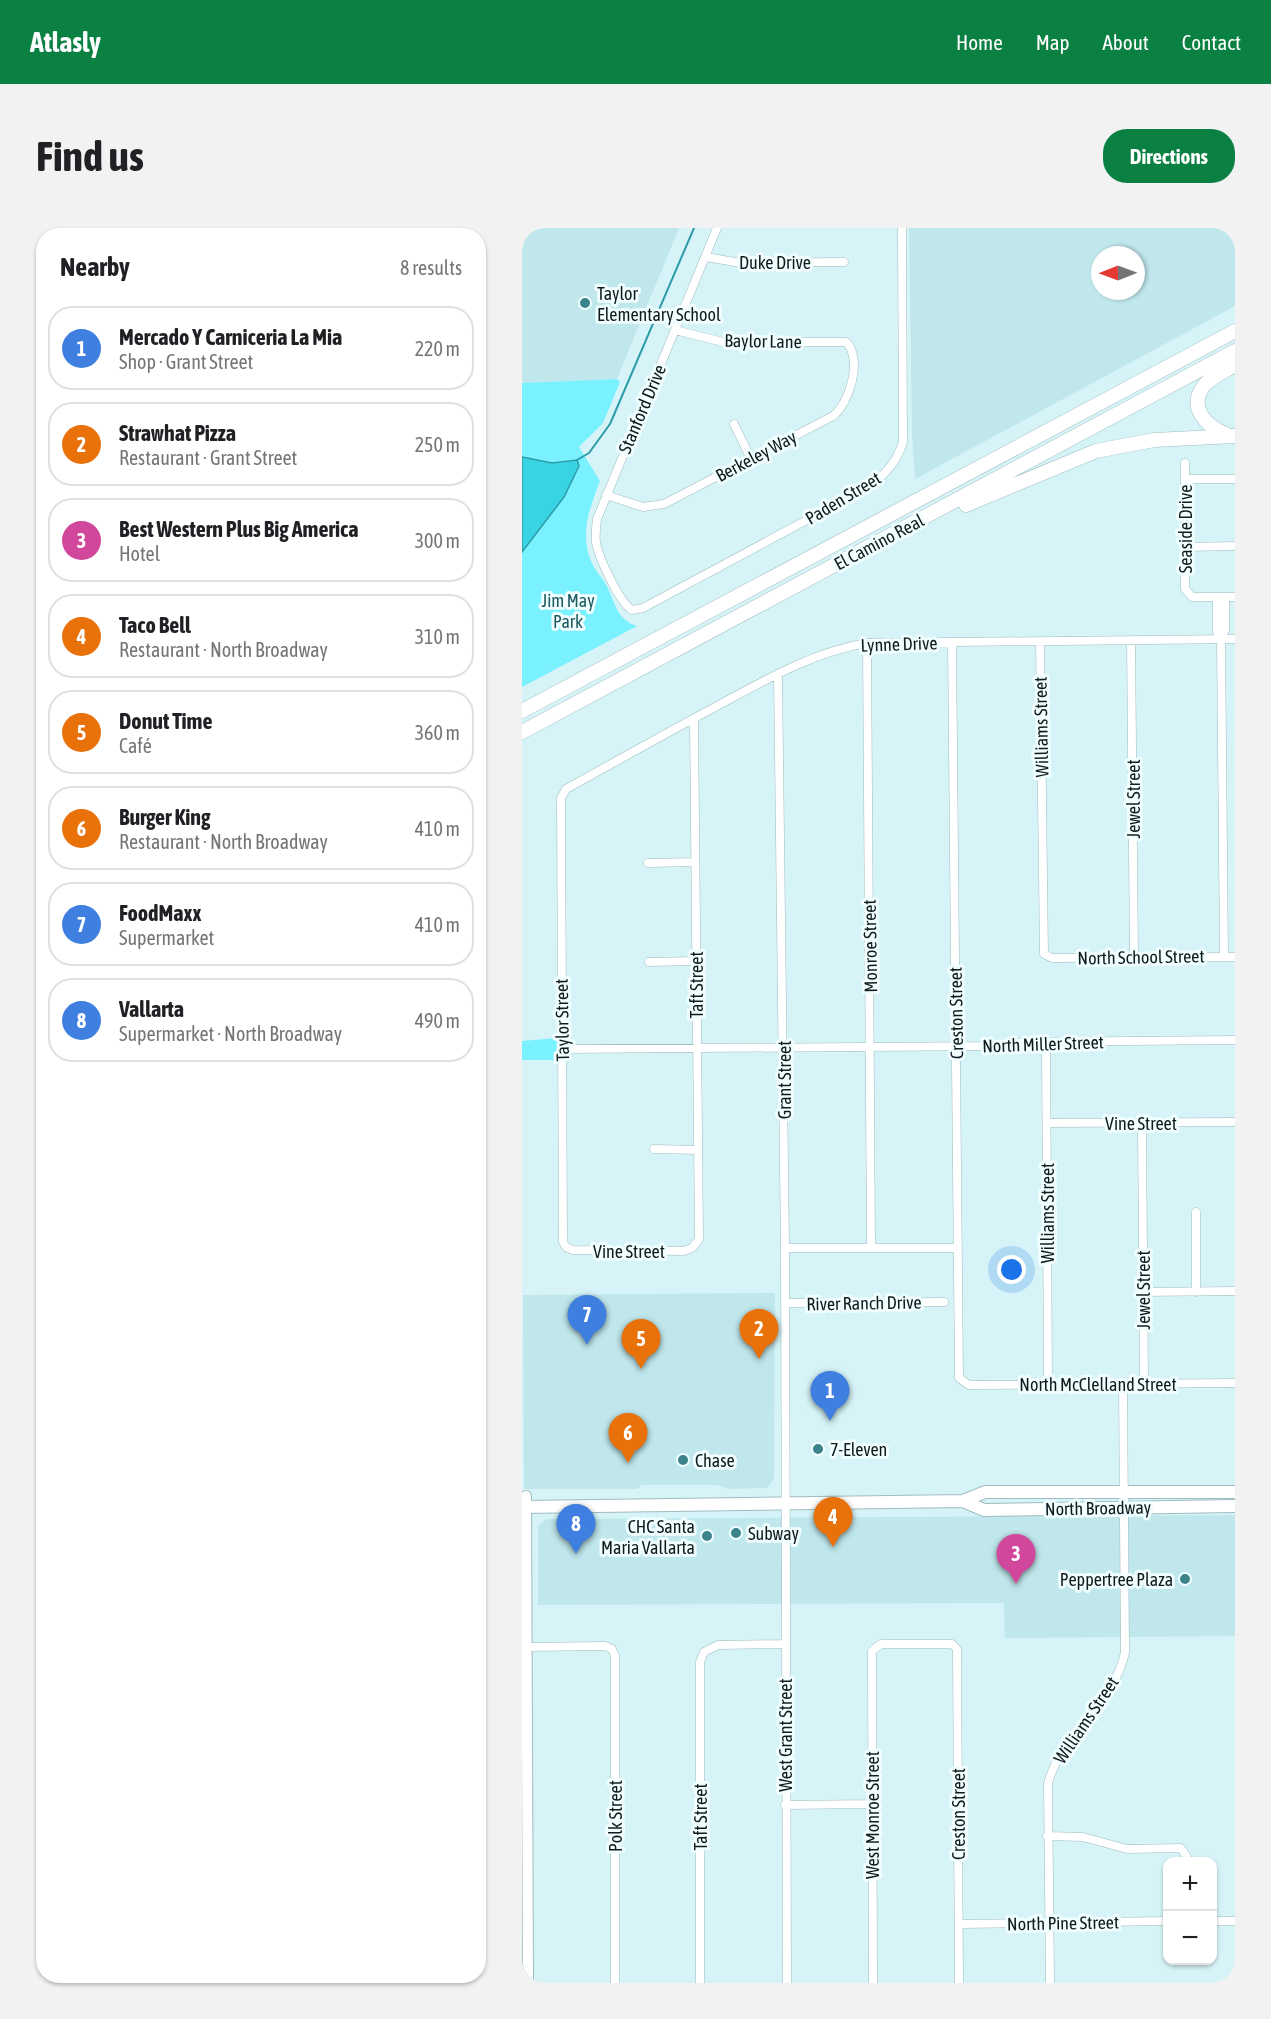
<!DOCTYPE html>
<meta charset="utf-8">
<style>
:root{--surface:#fff;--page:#f2f2f2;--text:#202124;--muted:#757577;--line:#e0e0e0;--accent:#0b8043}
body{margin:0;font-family:"Asap Condensed",sans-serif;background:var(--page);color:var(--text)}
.controls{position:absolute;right:18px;bottom:18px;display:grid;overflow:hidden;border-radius:12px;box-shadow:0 2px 4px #0004}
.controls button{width:54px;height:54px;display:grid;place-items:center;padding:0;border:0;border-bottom:2px solid var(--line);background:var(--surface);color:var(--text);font:30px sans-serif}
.compass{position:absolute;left:569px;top:18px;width:54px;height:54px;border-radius:50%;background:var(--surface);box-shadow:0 2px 4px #0004;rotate:269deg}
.you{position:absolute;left:490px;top:1042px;width:21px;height:21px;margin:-15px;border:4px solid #fff;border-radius:50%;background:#1a73e8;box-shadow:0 0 0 9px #1a73e833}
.badge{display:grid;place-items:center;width:39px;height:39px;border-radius:50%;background:var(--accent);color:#fff;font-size:20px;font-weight:700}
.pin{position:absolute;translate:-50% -50px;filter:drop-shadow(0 2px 3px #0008)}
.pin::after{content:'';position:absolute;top:32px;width:21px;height:18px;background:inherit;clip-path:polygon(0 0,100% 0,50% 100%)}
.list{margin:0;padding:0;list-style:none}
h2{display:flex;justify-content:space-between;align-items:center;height:78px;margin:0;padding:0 24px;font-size:26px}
h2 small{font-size:20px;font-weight:400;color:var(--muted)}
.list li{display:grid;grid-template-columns:39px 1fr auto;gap:18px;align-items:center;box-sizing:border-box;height:84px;margin:0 12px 12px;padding:0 12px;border:2px solid var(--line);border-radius:24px}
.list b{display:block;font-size:22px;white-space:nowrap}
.list p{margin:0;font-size:20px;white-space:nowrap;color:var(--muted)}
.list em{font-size:20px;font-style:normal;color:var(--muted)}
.map{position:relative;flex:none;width:713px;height:1755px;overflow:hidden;border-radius:24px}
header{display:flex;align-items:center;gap:36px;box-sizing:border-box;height:84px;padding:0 30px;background:var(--accent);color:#fff}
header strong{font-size:28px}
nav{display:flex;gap:33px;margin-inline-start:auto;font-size:21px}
.intro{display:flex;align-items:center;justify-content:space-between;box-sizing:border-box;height:144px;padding:0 36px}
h1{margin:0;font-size:42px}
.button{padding:15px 27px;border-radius:24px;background:var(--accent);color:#fff;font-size:21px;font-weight:700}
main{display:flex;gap:36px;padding:0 36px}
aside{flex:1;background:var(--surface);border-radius:24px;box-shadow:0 2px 4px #0004}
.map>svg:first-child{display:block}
.built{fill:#bfe7ec;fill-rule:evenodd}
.green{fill:#7af1fe}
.water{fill:#39d4e4;stroke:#2c9ca8;stroke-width:1.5}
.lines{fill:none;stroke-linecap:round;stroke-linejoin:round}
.stream{stroke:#2c9ca8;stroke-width:2}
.street-casing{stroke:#9fbcc0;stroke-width:9}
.secondary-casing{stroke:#9fbcc0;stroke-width:12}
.primary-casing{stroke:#9fbcc0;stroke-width:14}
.highway-casing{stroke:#9fbcc0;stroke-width:15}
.street{stroke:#fff;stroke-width:8}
.secondary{stroke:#fff;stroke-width:10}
.primary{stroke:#fff;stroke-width:12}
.highway{stroke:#fff;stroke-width:14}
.poi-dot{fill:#3c838b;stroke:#f1feff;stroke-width:2}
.labels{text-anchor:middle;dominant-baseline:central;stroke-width:6;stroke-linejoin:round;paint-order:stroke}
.street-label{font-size:18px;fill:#0f1a1c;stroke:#f1feff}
.poi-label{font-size:18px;fill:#0f1a1c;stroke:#f1feff;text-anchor:start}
.park-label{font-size:18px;fill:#1c5960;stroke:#f1feff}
</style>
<header>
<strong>Atlasly</strong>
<nav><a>Home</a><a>Map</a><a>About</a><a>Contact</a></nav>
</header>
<div class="intro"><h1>Find us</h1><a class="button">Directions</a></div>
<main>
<aside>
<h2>Nearby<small>8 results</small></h2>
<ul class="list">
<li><span class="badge" style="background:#3f7fe0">1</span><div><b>Mercado Y Carniceria La Mia</b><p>Shop · Grant Street</p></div><em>220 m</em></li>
<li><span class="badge" style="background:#e8710a">2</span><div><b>Strawhat Pizza</b><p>Restaurant · Grant Street</p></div><em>250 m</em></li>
<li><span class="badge" style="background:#d1479c">3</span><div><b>Best Western Plus Big America</b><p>Hotel</p></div><em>300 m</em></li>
<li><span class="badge" style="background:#e8710a">4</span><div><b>Taco Bell</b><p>Restaurant · North Broadway</p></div><em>310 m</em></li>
<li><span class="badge" style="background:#e8710a">5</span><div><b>Donut Time</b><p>Café</p></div><em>360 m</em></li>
<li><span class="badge" style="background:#e8710a">6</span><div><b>Burger King</b><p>Restaurant · North Broadway</p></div><em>410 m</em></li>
<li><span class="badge" style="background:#3f7fe0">7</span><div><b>FoodMaxx</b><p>Supermarket</p></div><em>410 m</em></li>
<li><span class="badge" style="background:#3f7fe0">8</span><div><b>Vallarta</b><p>Supermarket · North Broadway</p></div><em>490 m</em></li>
</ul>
</aside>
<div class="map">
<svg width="713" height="1755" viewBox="0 0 713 1755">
<rect width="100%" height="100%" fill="#d6f4f8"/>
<path class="built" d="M0,0H157L95,151L0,155Z
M387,0H713V78L393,251L390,204ZM578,27H614V63H578Z
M253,1065L252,1251L245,1260L208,1261L194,1257H120L115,1261H2L1,1067Z
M713,1287V1408L483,1410L482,1375L16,1377V1298L24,1291Z"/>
<path class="green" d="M95,151L98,154L81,195L57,219L78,253C67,282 56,309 72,339C76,346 81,351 85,358C93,375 95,392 115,398L0,459V155Z
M35,810V836L30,832H0V813Z"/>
<path class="water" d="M0,229L30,235L55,232L57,238L42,269L0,324Z"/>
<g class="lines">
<path class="stream" d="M55,232L67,225L88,196L172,0"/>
<g class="street-casing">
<path id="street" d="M195,0L75,291C74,299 73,306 74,315C77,330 97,374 110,382L121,380L346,259C363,247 375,234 381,214L380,0
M184,29L219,35L322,34
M212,196L228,229
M663,235V361L670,369H713
M663,251H713
M84,267L121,279L142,276L311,188C328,175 341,130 324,114H201L153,102
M663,319L713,318
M695,369V404L699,411L702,728
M699,411L703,402V369
M609,412L612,729
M518,413L522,726L530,730L713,729
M430,414L437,1150L447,1157L713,1155
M345,415L349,1020
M256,446L263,1020L265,1755
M172,491L177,1011L170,1020L162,1023L51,1022L44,1019L41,1014L39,570L44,561C95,533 146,504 197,477C245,451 291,424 345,415L713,411
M126,635L173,634
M127,734L174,733
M524,814L526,1156
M40,821L477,818L500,814L713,812
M525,895L713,894
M620,896L622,1157
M132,921L176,922
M674,984V1064
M263,1020H436
M621,1064L713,1063
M263,1075L422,1074
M5,1419L83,1418L90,1421L93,1428V1755
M263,1577L349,1576
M525,1608L561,1609L605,1621L659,1620L668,1634
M690,1693H713
M437,1696L646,1693
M178,1755V1434L182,1424L196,1417L263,1416
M351,1755L350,1423L359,1416H430L435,1421L437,1755
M528,1755L526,1556C538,1506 593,1476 603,1424L601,1156"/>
</g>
<g class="secondary-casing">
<path id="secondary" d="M4,1268L6,1755"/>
</g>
<g class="primary-casing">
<path id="primary" d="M441,1273L462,1282L713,1278
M0,1279L441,1273L463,1264H713"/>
</g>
<g class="highway-casing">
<path id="highway" d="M704,206C685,199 666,180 681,159C688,149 703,143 713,137
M444,277L574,223L632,212L713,208
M0,483L713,103
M0,504L713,123"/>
</g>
<use href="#street" class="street"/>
<use href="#secondary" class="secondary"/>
<use href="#primary" class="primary"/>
<use href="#highway" class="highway"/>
</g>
<g class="poi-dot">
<circle cx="63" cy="75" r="6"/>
<circle cx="296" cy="1221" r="6"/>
<circle cx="161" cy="1232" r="6"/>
<circle cx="214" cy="1305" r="6"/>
<circle cx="185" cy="1308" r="6"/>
<circle cx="663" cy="1351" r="6"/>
</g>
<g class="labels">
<g class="street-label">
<text x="253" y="34">Duke Drive</text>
<text transform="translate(241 113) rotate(1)">Baylor Lane</text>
<text transform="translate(120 181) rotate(-67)">Stanford Drive</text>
<text transform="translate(234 228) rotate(-28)">Berkeley Way</text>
<text transform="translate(321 270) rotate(-31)">Paden Street</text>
<text transform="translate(663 301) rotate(-90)">Seaside Drive</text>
<text transform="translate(357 314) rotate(-28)">El Camino Real</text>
<text transform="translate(377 416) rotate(-2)">Lynne Drive</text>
<text transform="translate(519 499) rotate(-91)">Williams Street</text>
<text transform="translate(611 571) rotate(-90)">Jewel Street</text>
<text transform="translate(348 718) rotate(-91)">Monroe Street</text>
<text transform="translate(619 729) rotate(-1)">North School Street</text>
<text transform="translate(174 757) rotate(-90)">Taft Street</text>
<text transform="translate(434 785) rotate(-91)">Creston Street</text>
<text transform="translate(40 792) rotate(-91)">Taylor Street</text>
<text transform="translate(521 816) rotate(-2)">North Miller Street</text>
<text transform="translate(262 852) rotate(-90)">Grant Street</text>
<text x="619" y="895">Vine Street</text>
<text transform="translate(525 985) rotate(-90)">Williams Street</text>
<text x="107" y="1023">Vine Street</text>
<text transform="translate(621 1062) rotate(-90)">Jewel Street</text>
<text transform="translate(342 1075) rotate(-1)">River Ranch Drive</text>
<text x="576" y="1156">North McClelland Street</text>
<text transform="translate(576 1280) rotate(-1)">North Broadway</text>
<text transform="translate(564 1492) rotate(-56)">Williams Street</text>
<text transform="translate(263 1507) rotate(-90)">West Grant Street</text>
<text transform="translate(436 1586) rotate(-90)">Creston Street</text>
<text transform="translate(350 1587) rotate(-90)">West Monroe Street</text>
<text transform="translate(93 1588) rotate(-90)">Polk Street</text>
<text transform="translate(178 1589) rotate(-90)">Taft Street</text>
<text transform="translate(541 1695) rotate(-1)">North Pine Street</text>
</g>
<g class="poi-label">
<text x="75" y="65">Taylor<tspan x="75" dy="21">Elementary School</tspan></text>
<text x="308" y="1221">7-Eleven</text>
<text x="173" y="1232">Chase</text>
<text x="173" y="1298" text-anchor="end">CHC Santa<tspan x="173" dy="21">Maria Vallarta</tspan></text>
<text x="226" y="1305">Subway</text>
<text x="651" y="1351" text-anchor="end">Peppertree Plaza</text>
</g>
<g class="park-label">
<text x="46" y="372">Jim May<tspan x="46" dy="21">Park</tspan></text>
</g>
</g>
</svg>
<div class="controls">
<button>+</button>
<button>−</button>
</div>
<svg class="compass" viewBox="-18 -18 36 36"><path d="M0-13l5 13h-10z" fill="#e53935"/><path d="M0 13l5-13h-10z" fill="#757577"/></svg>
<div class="you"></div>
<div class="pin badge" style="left:308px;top:1193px;background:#3f7fe0">1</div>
<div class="pin badge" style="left:237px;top:1131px;background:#e8710a">2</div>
<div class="pin badge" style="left:494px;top:1356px;background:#d1479c">3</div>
<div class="pin badge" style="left:311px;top:1319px;background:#e8710a">4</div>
<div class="pin badge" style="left:119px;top:1141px;background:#e8710a">5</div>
<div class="pin badge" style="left:106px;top:1235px;background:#e8710a">6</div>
<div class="pin badge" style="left:65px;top:1117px;background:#3f7fe0">7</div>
<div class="pin badge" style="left:54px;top:1326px;background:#3f7fe0">8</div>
</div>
</main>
